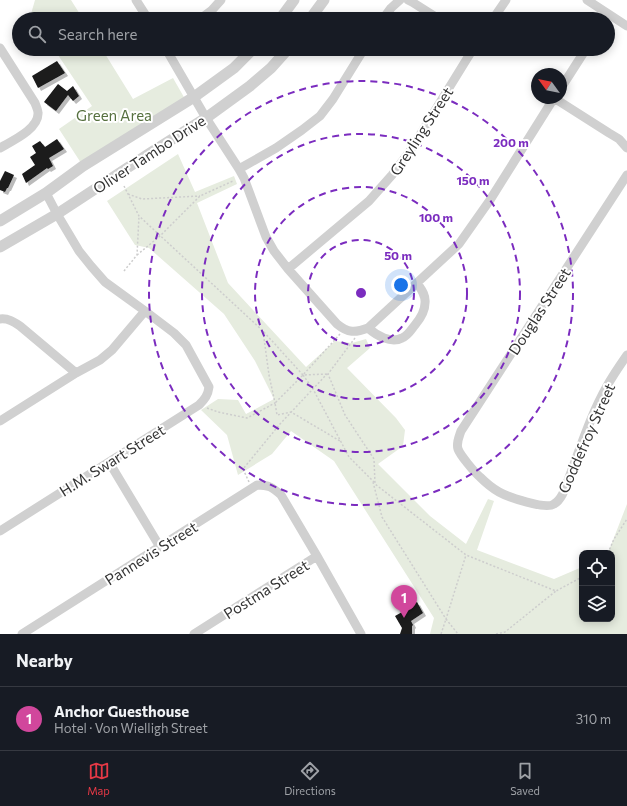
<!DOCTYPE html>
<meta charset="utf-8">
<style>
:root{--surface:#171b24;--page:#242831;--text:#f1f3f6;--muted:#9ea1a6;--line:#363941;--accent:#e63946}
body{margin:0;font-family:Commissioner,sans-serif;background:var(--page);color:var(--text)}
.controls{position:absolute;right:12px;bottom:12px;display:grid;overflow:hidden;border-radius:8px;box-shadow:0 2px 10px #0003}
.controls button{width:36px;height:36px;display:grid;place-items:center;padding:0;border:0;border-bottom:1px solid var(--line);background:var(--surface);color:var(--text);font:20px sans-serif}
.compass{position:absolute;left:531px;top:68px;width:36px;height:36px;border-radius:50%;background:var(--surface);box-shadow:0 2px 10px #0003;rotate:303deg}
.you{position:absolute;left:401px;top:285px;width:14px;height:14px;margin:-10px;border:3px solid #fff;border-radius:50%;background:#1a73e8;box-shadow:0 0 0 6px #1a73e833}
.badge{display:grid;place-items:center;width:26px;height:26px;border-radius:50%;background:var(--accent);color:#fff;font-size:13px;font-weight:700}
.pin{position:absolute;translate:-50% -33px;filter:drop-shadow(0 1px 2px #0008)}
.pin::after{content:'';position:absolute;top:21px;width:14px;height:12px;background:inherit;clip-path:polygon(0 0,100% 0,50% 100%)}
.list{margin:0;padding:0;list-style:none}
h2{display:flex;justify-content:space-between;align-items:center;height:52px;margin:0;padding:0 16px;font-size:17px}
h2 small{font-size:13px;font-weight:400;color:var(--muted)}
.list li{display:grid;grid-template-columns:26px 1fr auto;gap:12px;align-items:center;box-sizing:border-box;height:64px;padding:0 16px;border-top:1px solid var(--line)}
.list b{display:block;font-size:15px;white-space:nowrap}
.list p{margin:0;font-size:13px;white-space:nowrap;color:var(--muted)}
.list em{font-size:13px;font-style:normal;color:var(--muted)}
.icon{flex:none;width:22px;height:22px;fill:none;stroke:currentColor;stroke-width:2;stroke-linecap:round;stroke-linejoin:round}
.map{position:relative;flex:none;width:627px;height:634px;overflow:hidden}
.search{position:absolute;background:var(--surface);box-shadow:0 2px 10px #0003;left:12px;right:12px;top:12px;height:44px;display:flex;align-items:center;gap:10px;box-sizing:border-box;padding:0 14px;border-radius:22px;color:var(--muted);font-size:15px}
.sheet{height:116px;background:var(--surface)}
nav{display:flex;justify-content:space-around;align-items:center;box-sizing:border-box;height:56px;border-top:1px solid var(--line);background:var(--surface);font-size:11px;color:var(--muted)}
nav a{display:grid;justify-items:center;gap:2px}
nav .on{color:var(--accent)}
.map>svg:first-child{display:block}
.green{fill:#e6ecdf}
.building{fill:#1a1a1a;filter:url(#shadow)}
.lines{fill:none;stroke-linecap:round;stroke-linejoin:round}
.path{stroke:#cdcdcd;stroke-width:1.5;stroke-dasharray:2 2;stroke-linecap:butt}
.minor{stroke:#d0d0d0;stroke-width:9}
.tertiary{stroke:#d0d0d0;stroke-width:11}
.ring{fill:none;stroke:#7b2cbf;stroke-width:2;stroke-dasharray:7 5}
.labels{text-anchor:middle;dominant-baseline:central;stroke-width:4;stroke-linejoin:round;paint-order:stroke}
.park-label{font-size:15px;fill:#56703f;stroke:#fff}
.street-label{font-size:15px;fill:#333;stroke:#fff}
.centre{fill:#7b2cbf;stroke:#fff;stroke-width:2}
.ring-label{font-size:12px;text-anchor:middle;font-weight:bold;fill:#7b2cbf;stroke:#fff;stroke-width:4;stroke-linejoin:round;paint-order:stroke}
</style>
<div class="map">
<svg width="627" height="634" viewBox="0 0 627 634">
<defs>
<filter id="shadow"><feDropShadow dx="3" dy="3" stdDeviation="0" flood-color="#0004"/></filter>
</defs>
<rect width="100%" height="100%" fill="#fff"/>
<path class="green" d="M35,0H71L83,19H34L31,14Z
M54,49H102L133,99L173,78L185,99L81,163L59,129L92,106Z
M178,154L195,192L234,176L237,184L197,203L228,283L306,367L335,341L352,343L366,339L370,348L347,368L396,418L405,430L403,446L378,464L430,516L466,544L488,499L494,501L477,550L554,579L582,567V619H612V553H608L627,504V634H430L434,618L334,461L291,431L272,454L238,475L227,435L201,410L218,399L238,400L246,414L274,399L255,361L224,314L149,248L135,245L107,201Z"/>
<path class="building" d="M57,61L65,73L38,88L32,76Z
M58,84L67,91L73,86L79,96L73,101L68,95L56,111L44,102Z
M57,139L64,149L49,158L53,166L48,169L47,168L26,183L22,174L35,165L30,157L36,153L32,146L40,141L45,147Z
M5,171L14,175L8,188H7L5,192L0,190V181Z
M417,602L423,613L411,621L413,625L412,626V634H400L402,628L395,616L404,611L402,608L409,604L410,606Z"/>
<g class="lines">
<path class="path" d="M124,186L139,216L263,331L303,375L328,374
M128,194L142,199L200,196
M137,255L160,236L200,196L233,181
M124,271L137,255L139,216
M340,334L303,375L275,403L277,415L291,412L340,441
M355,338L328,374L345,415L374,459L375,484L466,555L556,591L582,577
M303,375L313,389L349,457L374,482
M207,408L218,412L247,418L275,403L269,375L263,331
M249,482L243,469L280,424L327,374
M373,482L382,517L446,619L466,555
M608,553L614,539L627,519
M446,619L458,634
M441,634L446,619
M496,634L505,632L556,591"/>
<path class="minor" d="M136,0L148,19
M408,0L412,2L439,19
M587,0L627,26
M200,19L212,10L221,0
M383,19L391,8L400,0
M493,19L506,0
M0,48L35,103C36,106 38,110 38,113C39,129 12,141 0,148
M166,49L206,118L239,169L244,178L266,237L274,251L288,269L337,324C348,333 355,333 368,328L459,244L490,200L554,98
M561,88L586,49
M554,98L609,133L619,139L627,148
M239,169L276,148L302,130L320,116L333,99L364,49
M627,175L461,431C459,437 456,443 458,449C460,455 475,473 480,477C486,483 492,488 499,492C508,497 546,510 554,504C563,499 566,485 570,475C581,446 591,414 607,386C613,375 620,365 627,355
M288,269L369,201L392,175L410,151L473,49
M0,319C8,318 14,322 20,326L76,373
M368,328C376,335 391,344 402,338C408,336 411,330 415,325C420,319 425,310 425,303C426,295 421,289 417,283
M0,421L76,373L100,360L112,350L145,311
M109,462L160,547
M0,531L199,405C205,399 208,395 209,387L186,345L174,333L145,311L105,282L91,266L79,251L57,214L46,193
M22,634L257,485C269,485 272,487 281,495L317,556L361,634
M194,634L317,556"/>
<path class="tertiary" d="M280,19L294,0
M310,19L324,0
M0,221L46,193L83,166L194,97L234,68L253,49
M0,247L57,214L150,153L206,118L250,86L271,68L288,49"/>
</g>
<g class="ring">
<circle cx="361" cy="293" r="53"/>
<circle cx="361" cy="293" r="106"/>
<circle cx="361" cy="293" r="159"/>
<circle cx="361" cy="293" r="212"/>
</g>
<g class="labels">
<g class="park-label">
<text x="114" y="115">Green Area</text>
</g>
<g class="street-label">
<text transform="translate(421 131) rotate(-57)">Greyling Street</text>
<text transform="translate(149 154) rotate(-33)">Oliver Tambo Drive</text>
<text transform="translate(539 311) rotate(-57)">Douglas Street</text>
<text transform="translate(586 438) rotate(-66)">Goddefroy Street</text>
<text transform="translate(112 460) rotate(-32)">H.M. Swart Street</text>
<text transform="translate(151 553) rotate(-32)">Pannevis Street</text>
<text transform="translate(266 589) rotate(-32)">Postma Street</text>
</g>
</g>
<circle cx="361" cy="293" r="6" class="centre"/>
<g class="ring-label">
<text x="511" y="147">200 m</text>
<text x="473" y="185">150 m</text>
<text x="436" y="222">100 m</text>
<text x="398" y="260">50 m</text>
</g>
</svg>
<div class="controls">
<button><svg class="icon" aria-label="locate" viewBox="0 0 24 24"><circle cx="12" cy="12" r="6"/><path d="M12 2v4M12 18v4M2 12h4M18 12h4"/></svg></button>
<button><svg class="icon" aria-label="layers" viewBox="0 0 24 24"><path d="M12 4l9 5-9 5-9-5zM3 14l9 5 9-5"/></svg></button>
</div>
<svg class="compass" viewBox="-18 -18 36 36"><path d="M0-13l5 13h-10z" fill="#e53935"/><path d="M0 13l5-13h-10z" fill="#9ea1a6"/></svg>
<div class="you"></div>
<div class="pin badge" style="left:404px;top:618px;background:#d1479c">1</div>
<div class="search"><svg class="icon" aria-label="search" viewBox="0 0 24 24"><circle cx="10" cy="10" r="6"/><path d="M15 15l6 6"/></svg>Search here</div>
</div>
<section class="sheet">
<h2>Nearby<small></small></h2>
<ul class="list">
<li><span class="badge" style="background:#d1479c">1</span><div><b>Anchor Guesthouse</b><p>Hotel · Von Wielligh Street</p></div><em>310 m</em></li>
</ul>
</section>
<nav>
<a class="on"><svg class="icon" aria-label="map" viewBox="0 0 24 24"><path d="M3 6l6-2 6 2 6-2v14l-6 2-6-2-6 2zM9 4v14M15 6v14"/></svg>Map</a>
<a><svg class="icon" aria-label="directions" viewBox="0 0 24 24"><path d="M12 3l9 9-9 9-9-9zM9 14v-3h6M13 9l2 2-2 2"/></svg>Directions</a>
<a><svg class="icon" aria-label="saved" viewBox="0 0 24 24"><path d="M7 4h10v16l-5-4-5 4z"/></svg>Saved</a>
</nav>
